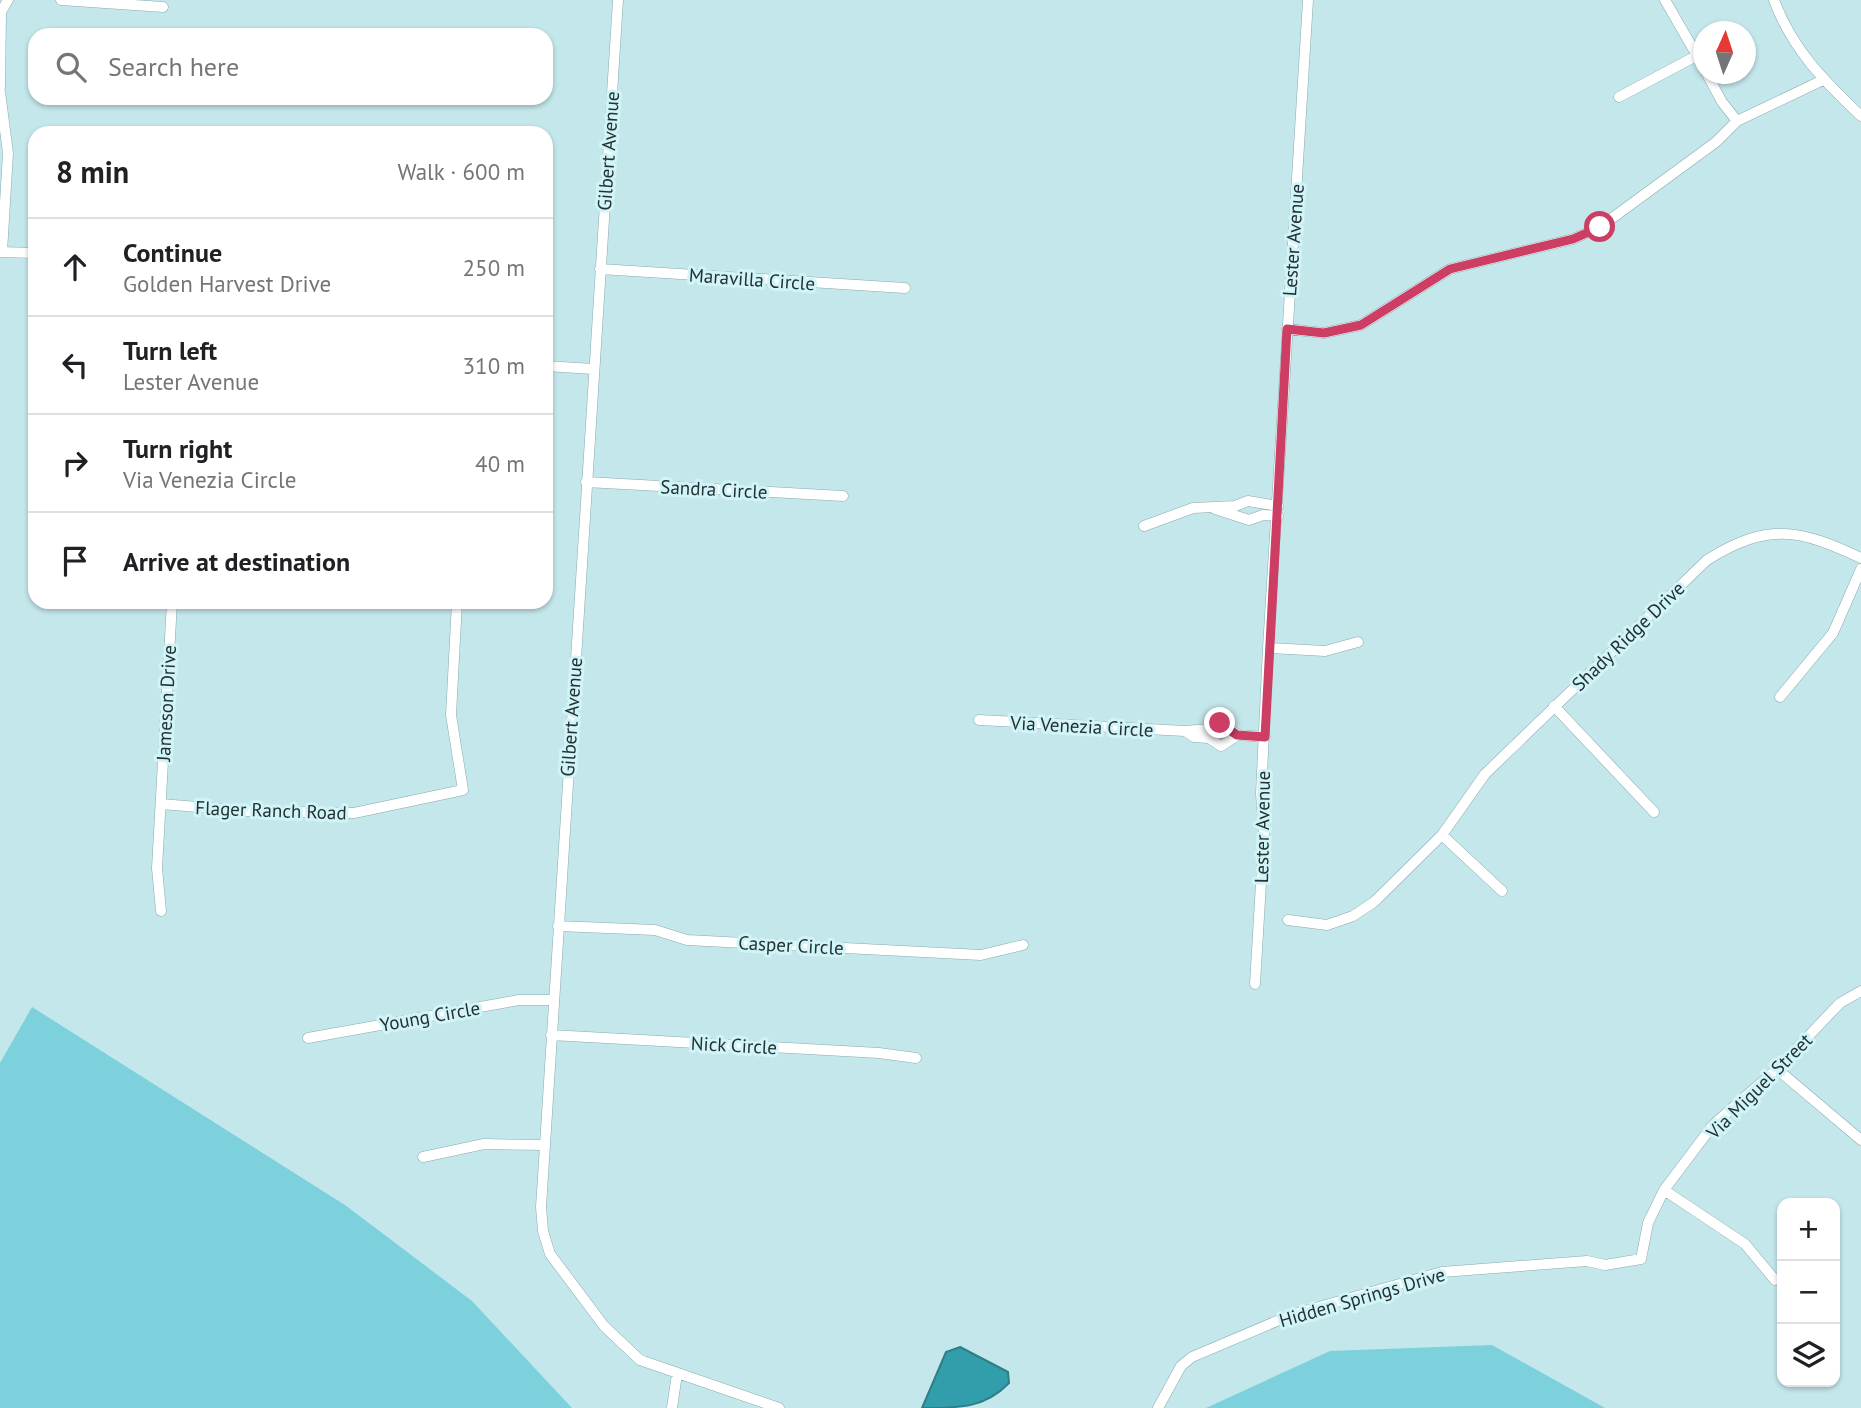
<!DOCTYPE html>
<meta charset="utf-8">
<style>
:root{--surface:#fff;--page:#f6f6f6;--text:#202124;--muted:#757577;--line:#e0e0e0}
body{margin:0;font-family:"PT Sans",sans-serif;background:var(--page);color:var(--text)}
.controls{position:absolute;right:21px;bottom:21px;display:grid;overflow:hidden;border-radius:14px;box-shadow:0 2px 5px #0004}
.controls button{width:63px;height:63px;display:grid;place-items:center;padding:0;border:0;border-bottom:2px solid var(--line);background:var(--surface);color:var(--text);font:35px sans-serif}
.compass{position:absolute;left:1693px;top:21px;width:63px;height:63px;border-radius:50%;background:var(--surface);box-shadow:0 2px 5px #0004;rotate:3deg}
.stop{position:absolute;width:21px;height:21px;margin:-16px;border:5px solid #cd3e64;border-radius:50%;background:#fff}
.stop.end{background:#cd3e64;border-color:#fff;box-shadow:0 2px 7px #0008}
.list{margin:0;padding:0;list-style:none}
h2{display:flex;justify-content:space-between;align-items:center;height:91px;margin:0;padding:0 28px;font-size:30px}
h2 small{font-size:23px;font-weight:400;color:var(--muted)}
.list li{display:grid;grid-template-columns:46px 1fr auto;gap:21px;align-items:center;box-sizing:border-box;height:98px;padding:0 28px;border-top:2px solid var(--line)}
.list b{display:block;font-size:26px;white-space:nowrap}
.list p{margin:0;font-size:23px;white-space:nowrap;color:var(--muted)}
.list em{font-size:23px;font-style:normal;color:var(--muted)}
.icon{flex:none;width:38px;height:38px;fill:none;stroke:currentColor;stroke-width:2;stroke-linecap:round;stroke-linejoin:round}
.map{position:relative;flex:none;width:1861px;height:1408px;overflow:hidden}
.search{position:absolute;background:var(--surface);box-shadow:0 2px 5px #0004;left:28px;top:28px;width:525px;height:77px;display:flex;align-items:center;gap:18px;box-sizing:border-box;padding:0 24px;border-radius:21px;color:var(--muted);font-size:26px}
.panel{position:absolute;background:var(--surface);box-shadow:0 2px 5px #0004;left:28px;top:126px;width:525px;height:483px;border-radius:21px}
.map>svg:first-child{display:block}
.green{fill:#7dd1dc}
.water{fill:#339eab;stroke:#2e7d87;stroke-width:2}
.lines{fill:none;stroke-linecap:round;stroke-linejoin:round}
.minor-casing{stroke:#89aaae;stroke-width:11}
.minor{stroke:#fff;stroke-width:10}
.route{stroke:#cd3e64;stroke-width:9}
.labels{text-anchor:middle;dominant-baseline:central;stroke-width:6;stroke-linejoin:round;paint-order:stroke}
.street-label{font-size:19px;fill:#243133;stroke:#d1f4f8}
</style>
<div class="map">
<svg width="1861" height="1408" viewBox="0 0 1861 1408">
<rect width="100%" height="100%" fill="#c4e7eb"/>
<path class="green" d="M32,1007L345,1205L472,1301L572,1408H0V1063Z
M1492,1345L1605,1408H1206L1330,1351Z"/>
<path class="water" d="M960,1347L1008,1372L1009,1383C985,1408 960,1408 922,1408L946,1352Z"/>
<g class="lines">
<g class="minor-casing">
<path id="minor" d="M61,0L163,7
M618,0L545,1145L541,1207L543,1231L550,1254L604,1326L640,1360L779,1408
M1665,0L1703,66
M1774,0C1792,49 1824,81 1861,116
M1707,74L1722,102L1737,121
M0,87L1,12L8,0
M0,92L8,153L2,252
M1619,97L1698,55
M0,252L35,253
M600,269L905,288
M1287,329L1324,333L1361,325L1450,269L1573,239L1600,227L1716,142L1737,121L1823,80
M546,366L593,369
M586,482L843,496
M1215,509L1249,520L1263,515L1278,516
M1144,526L1193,508L1235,506L1248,501L1278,506
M1268,648L1325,651L1358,642
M1780,697L1833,633L1861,569
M1554,706L1654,812
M979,720L1185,731L1210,729L1220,723L1238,735L1265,737
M1185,731L1194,737L1209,738L1221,746L1238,735
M161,804L247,811L354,813L463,790L451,715L457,602
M1442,835L1502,891
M161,911L157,868L172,602
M1288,920L1327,925L1353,916L1374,902L1442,835L1485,774L1707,560C1768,522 1799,529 1861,558
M558,926L655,930L687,940L981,955L1023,945
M1255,984L1264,833L1261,794L1268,648L1308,0
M551,1035L879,1053L916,1058
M308,1038L519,1000H554
M1777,1069L1861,1140
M423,1157L484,1144L545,1145
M1664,1190L1745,1244L1775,1280
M672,1408L677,1374
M1158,1408L1181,1366L1192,1357L1291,1315L1442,1272L1587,1261L1605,1265L1641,1259L1648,1223L1664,1190L1713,1125L1777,1069L1840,1003L1861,991"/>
</g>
<use href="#minor" class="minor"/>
</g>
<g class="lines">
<path class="route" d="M1220,723L1237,735L1265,737L1287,329L1324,333L1361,325L1450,269L1573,239L1600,227"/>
</g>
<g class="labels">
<g class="street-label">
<text transform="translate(608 151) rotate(-86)">Gilbert Avenue</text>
<text transform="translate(1293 240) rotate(-86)">Lester Avenue</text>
<text transform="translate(752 279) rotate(4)">Maravilla Circle</text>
<text transform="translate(714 489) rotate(3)">Sandra Circle</text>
<text transform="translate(1628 636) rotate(-44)">Shady Ridge Drive</text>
<text transform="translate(166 703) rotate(-87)">Jameson Drive</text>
<text transform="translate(571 717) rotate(-86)">Gilbert Avenue</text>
<text transform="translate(1082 726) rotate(3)">Via Venezia Circle</text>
<text transform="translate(271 810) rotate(2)">Flager Ranch Road</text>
<text transform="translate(1262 827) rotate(-89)">Lester Avenue</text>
<text transform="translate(791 945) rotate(3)">Casper Circle</text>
<text transform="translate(430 1016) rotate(-10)">Young Circle</text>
<text transform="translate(734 1045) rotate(3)">Nick Circle</text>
<text transform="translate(1759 1086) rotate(-45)">Via Miguel Street</text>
<text transform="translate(1362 1297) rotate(-16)">Hidden Springs Drive</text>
</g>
</g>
</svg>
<div class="controls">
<button>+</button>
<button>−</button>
<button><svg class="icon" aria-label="layers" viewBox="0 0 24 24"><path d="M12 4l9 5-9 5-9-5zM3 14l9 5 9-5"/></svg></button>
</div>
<svg class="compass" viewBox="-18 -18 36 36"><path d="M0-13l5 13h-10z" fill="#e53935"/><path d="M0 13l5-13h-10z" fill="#757577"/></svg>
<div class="stop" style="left:1600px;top:227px"></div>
<div class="stop end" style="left:1220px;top:723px"></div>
<div class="search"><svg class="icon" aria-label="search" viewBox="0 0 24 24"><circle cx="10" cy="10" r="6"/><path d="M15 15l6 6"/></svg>Search here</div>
<section class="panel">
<h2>8 min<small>Walk · 600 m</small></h2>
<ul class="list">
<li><svg class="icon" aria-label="ahead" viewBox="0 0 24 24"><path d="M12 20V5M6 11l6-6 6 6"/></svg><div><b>Continue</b><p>Golden Harvest Drive</p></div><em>250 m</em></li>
<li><svg class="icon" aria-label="left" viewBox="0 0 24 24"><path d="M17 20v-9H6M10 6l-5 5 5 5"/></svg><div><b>Turn left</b><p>Lester Avenue</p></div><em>310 m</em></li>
<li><svg class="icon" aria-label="right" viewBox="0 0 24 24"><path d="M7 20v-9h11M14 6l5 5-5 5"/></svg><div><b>Turn right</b><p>Via Venezia Circle</p></div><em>40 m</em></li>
<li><svg class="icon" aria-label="arrive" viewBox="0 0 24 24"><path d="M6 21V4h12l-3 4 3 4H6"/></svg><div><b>Arrive at destination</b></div></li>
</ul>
</section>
</div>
